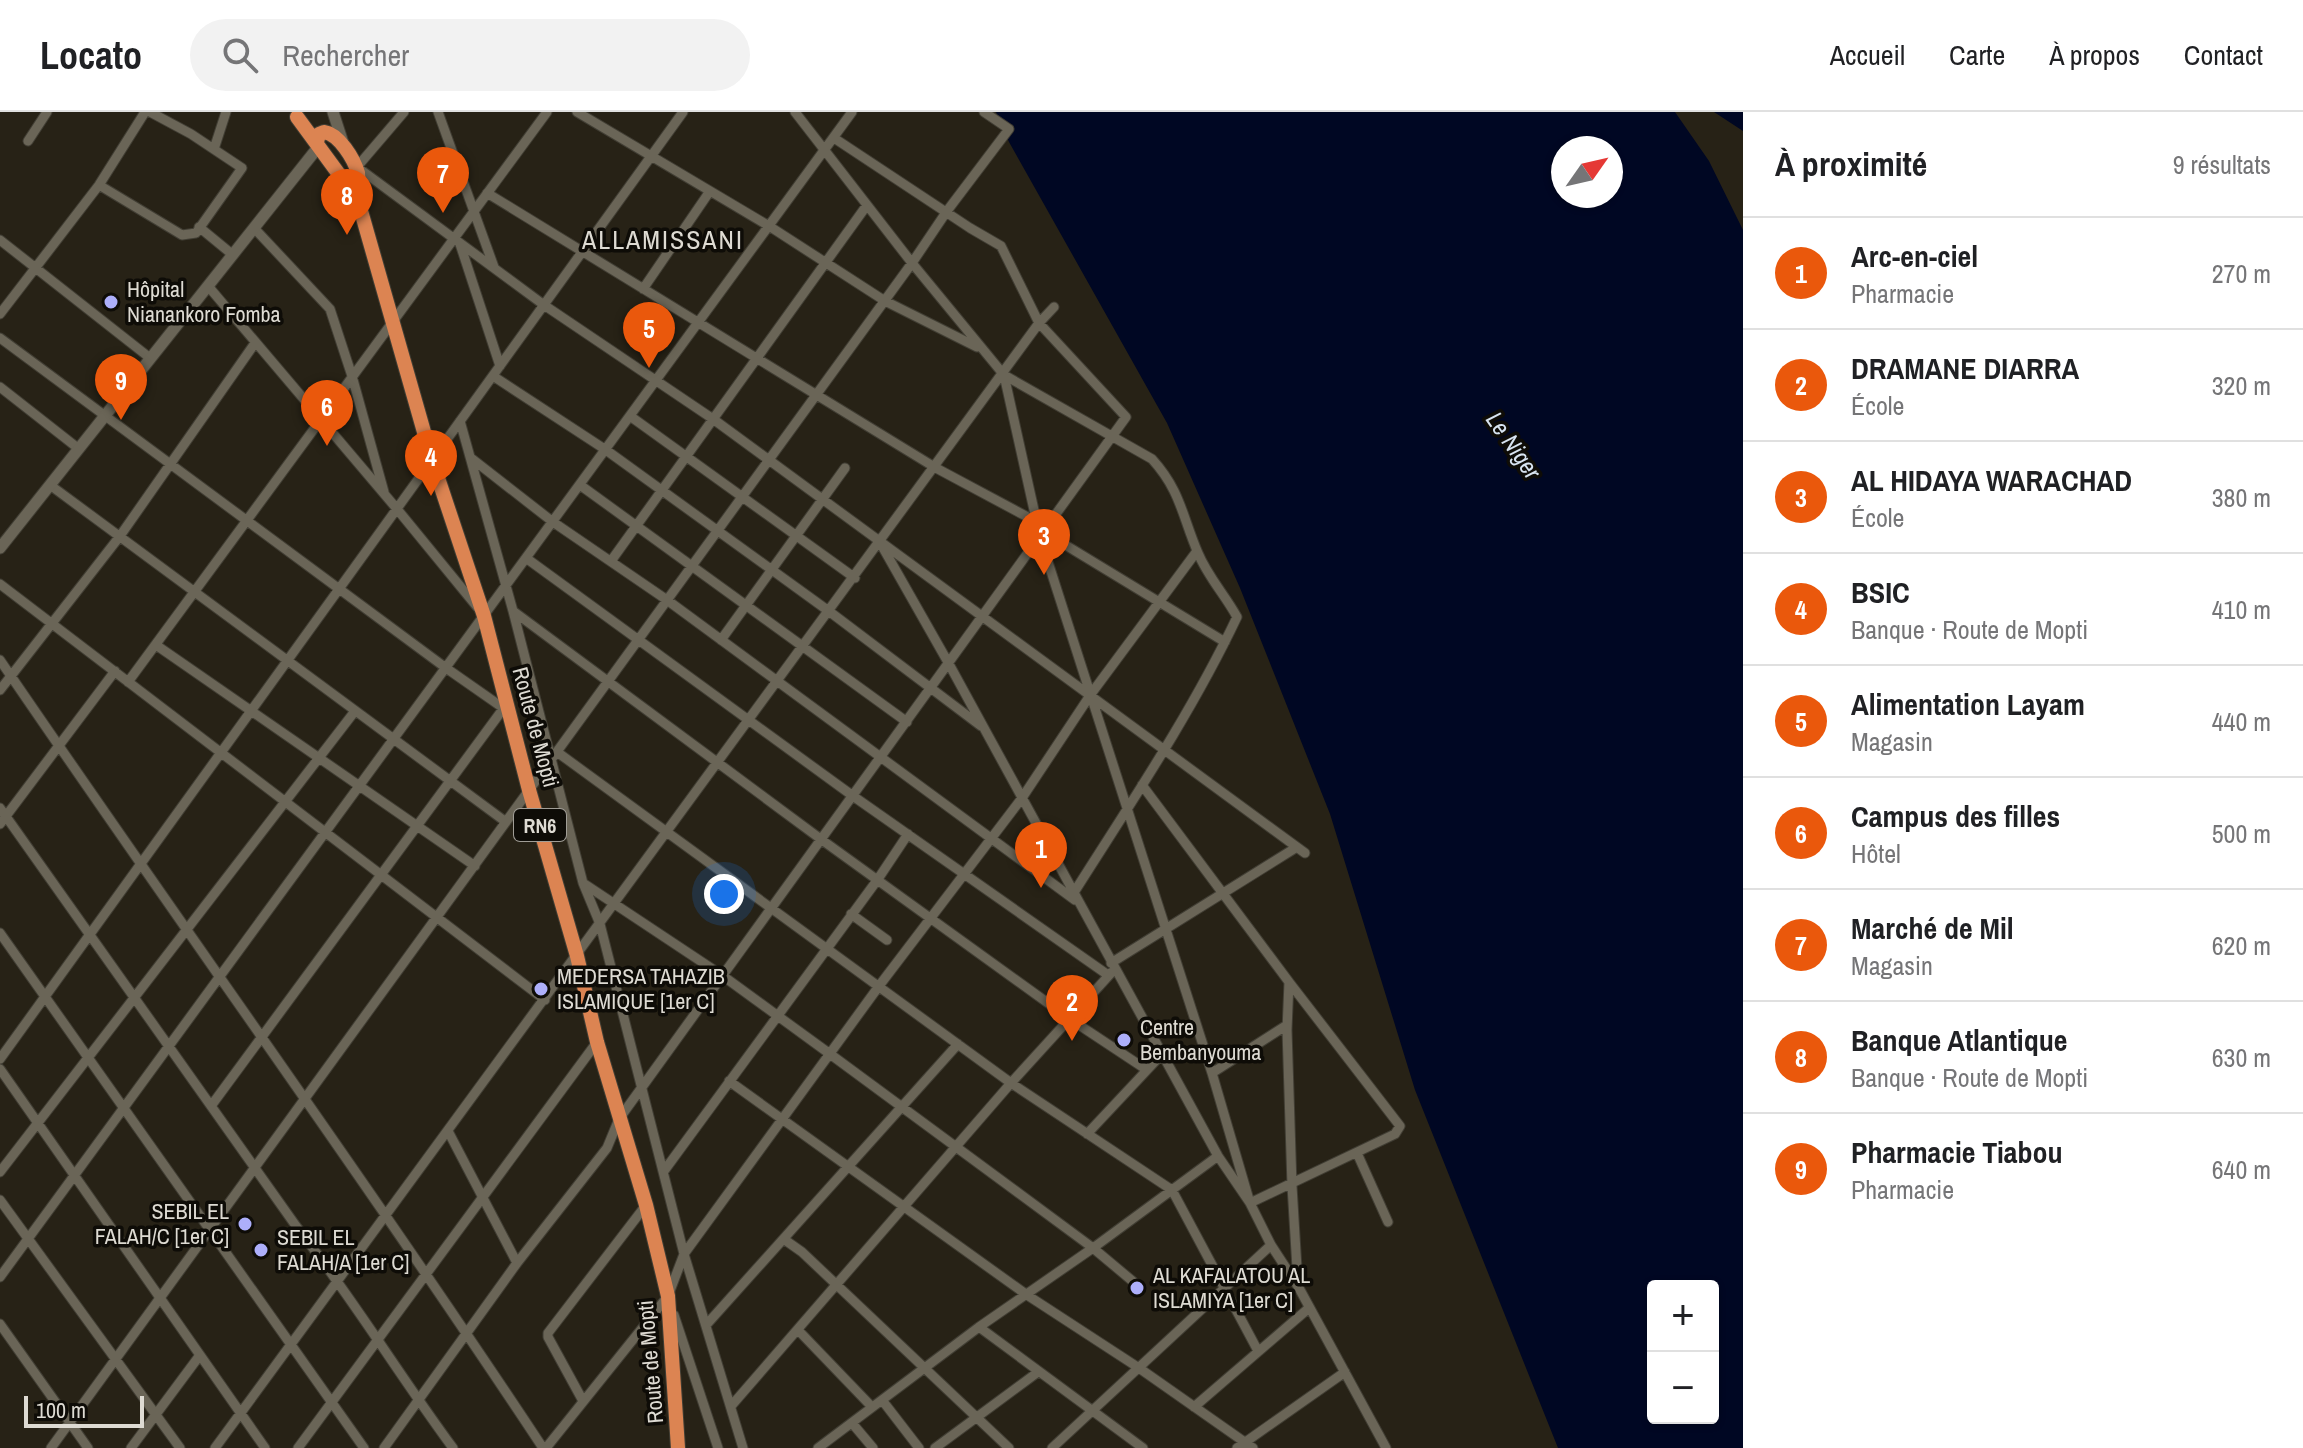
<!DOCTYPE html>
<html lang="fr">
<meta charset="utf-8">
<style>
:root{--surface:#fff;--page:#f2f2f2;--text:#202124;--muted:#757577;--line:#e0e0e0;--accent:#ea580c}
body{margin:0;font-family:"Archivo Narrow",sans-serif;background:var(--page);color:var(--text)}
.controls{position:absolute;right:24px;bottom:24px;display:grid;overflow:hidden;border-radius:8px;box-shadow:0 2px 6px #0004}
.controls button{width:72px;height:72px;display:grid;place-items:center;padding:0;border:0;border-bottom:2px solid var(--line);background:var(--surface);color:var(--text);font:40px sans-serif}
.compass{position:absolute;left:1551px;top:24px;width:72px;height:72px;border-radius:50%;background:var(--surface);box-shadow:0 2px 6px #0004;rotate:56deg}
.scale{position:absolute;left:24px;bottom:20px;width:120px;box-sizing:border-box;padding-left:8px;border:4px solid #dedbd3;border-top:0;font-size:22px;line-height:28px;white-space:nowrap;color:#dedbd3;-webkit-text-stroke:6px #0e0c07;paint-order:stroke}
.you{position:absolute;left:724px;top:782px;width:28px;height:28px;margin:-20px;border:6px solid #fff;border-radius:50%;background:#1a73e8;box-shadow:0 0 0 12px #1a73e833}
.badge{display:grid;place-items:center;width:52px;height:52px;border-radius:50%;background:var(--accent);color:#fff;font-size:26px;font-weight:700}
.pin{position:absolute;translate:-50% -66px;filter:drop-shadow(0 2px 4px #0008)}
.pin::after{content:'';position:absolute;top:42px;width:28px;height:24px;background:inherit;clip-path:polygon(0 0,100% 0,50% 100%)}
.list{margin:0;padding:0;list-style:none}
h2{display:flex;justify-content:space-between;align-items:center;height:104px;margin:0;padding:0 32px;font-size:34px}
h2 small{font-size:26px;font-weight:400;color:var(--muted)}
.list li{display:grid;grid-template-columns:52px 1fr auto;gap:24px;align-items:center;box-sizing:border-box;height:112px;padding:0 32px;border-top:2px solid var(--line)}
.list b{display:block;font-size:30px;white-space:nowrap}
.list p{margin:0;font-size:26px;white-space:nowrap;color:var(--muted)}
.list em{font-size:26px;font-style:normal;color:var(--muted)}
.icon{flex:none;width:44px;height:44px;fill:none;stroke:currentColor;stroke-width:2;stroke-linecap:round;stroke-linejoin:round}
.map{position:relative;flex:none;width:1743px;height:1336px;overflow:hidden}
header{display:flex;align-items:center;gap:48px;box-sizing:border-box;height:112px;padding:0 40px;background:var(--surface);border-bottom:2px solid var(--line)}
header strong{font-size:38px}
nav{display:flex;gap:44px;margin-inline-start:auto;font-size:28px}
.search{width:560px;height:72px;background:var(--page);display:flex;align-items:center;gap:20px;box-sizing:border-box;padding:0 28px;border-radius:44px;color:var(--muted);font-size:30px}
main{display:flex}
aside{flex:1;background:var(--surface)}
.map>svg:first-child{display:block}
.water{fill:#000723;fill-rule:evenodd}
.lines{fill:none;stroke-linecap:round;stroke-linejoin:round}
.minor-casing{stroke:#413e34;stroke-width:11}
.tertiary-casing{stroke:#413e34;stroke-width:13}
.trunk-casing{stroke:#413e34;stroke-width:16}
.minor{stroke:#6a6557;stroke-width:9}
.tertiary{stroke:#6a6557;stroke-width:11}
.trunk{stroke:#dc8452;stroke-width:14}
.poi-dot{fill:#adaffb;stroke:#0e0c07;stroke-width:3}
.labels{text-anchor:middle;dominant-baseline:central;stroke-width:7;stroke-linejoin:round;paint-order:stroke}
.shield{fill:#0e0c07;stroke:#a09d96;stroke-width:2}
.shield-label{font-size:20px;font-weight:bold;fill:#dedbd3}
.poi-label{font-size:22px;fill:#dedbd3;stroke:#0e0c07;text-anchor:start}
.street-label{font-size:22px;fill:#dedbd3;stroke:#0e0c07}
.water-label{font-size:24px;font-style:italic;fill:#d8e4f1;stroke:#0e0c07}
.quarter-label{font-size:26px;letter-spacing:2px;fill:#dedbd3;stroke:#0e0c07}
</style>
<header>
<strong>Locato</strong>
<div class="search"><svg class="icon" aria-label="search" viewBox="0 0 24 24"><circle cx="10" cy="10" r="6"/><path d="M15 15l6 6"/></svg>Rechercher</div>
<nav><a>Accueil</a><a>Carte</a><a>À propos</a><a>Contact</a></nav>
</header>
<main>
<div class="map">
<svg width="1743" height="1336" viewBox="0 0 1743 1336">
<rect width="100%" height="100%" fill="#272216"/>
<path class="water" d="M996,0H1675L1709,49L1743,118V1336H1558L1415,978L1330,702L1240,476L1167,311L1009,30ZM1563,36H1611V84H1563ZM1653,1174H1713V1306H1653Z
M1714,0H1743V19Z"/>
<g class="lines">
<g class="minor-casing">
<path id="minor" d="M404,0L357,55L544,193L713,307L1305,741
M438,0L494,155
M577,0L769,114L885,189L977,235
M795,0L912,151L1004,263L1040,425L1212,961L1250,1091L1271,1133L1299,1176L1386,1336
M28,29L47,0
M214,37L226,0
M99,73L182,123L196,121L242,56L191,22L150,0
M487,81L936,356L1037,410
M199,115L233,143
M255,117L330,197L352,264L384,380
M0,128L150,246
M460,132L500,254
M208,174L397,397L478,496
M643,177L710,79
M0,202L99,73L145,0
M0,226L446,556L509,600
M1004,263L1152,347C1181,379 1182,404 1198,441C1208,465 1225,483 1237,505C1191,602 1130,692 1073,782
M493,264L606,338L830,500L981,614
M0,275L79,337
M630,304L855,466
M460,309L513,499L583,771L600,812L684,1142L743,1336
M471,346L553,410L667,488L1075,788
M50,373L506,710
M580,373L907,610
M1044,420L1225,530
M882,434L949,552L1218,1044L1250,1091L1395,1022L1400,1014L1289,870
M526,446L853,684L1108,863
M611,449L867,93
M0,472L545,888
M513,499L822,728L1070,907L1147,958
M721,528L845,356
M156,533L475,754
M0,548C180,812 367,1070 543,1336
M128,570L547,0
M0,578L120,424L255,231
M557,640L1011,971L1172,1078L1258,1239
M1142,673L1289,870L1287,918L1292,1074L1298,1173
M0,696L296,1114C352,1185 399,1263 453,1336
M0,712L115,559
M583,771L723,864L830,942L1093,1136L1136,1172
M851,802L887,828
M0,821L364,1336
M1111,851L1297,735
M0,947L683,0
M0,957L265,1336
M1212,961L1287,913
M729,969L1027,1183L1139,1256L1253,1336
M211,994L503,597
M448,1019L517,1151
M1087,1022L1162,942
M1357,1041L1388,1110
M664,1059L878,767L908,722
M0,1060L355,599
M0,1088L180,1336
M785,1128L802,1140L1009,1336
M0,1165L852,0
M674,1203L718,1336
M0,1212L88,1336
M707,1212L958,932
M979,1215L1143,1336
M798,1218L872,1295
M882,1288L919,1336
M583,1289L548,1225V1221L646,1093
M732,1293L1011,971L1112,860
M1194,1295L1309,1196
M852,1311L873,1336
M51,1336L912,151L947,99L1009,17L984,0
M131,1336L200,1243
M215,1336L1039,211L1054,195
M298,1336L597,930
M384,1336L517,1151L607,1036L619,1007L1126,305L1039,211L1001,134L970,116L834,26
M546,1336L668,1184L684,1142L879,874L1022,686L1091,582L1197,439
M818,1336L979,1215L1093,1136L1218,1044
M935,1336L1038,1260
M1052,1336L1271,1133
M1237,1336L1345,1260"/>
</g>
<g class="tertiary-casing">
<path id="tertiary" d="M333,0L344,34
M0,436L319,34"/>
</g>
<g class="trunk-casing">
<path id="trunk" d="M297,5L341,65L346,69L351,68L358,61C354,47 339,22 324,20L319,22L317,30
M358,61L361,99L432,348L484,504L529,678L577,844L597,930L646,1093L668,1184L678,1336"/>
</g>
<use href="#minor" class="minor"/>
<use href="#tertiary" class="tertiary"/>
<use href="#trunk" class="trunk"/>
</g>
<g class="poi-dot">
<circle cx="111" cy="190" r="8"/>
<circle cx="541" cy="877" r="8"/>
<circle cx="1124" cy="928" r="8"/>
<circle cx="245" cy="1112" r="8"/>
<circle cx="261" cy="1138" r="8"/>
<circle cx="1137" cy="1176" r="8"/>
</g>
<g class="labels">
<rect class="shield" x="514" y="697" width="52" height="32" rx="6"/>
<g class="shield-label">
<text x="540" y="713">RN6</text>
</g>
<g class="poi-label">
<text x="127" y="177">Hôpital<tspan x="127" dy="25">Nianankoro Fomba</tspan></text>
<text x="557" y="864">MEDERSA TAHAZIB<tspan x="557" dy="25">ISLAMIQUE [1er C]</tspan></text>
<text x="1140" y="915">Centre<tspan x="1140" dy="25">Bembanyouma</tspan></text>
<text x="229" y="1099" text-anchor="end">SEBIL EL<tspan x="229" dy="25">FALAH/C [1er C]</tspan></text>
<text x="277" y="1125">SEBIL EL<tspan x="277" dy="25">FALAH/A [1er C]</tspan></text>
<text x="1153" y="1163">AL KAFALATOU AL<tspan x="1153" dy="25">ISLAMIYA [1er C]</tspan></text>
</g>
<g class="street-label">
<text transform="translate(536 615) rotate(75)">Route de Mopti</text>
<text transform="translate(650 1250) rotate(-95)">Route de Mopti</text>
</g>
<g class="water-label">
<text transform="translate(1514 333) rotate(55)">Le Niger</text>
</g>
<g class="quarter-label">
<text x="663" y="127">ALLAMISSANI</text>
</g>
</g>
</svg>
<div class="controls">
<button>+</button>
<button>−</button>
</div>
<svg class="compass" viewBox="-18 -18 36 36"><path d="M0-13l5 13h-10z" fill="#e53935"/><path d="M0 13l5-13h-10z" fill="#757577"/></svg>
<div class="scale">100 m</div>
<div class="you"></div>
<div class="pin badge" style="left:1041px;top:776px">1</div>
<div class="pin badge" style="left:1072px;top:929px">2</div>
<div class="pin badge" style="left:1044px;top:463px">3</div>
<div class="pin badge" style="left:431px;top:384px">4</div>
<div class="pin badge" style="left:649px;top:256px">5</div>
<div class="pin badge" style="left:327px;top:334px">6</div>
<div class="pin badge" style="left:443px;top:101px">7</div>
<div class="pin badge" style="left:347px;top:123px">8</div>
<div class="pin badge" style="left:121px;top:308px">9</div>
</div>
<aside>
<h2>À proximité<small>9 résultats</small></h2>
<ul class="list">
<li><span class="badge">1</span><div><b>Arc-en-ciel</b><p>Pharmacie</p></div><em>270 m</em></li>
<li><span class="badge">2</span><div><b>DRAMANE DIARRA</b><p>École</p></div><em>320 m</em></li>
<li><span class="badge">3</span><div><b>AL HIDAYA WARACHAD</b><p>École</p></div><em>380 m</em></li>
<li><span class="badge">4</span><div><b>BSIC</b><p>Banque · Route de Mopti</p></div><em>410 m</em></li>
<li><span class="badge">5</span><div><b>Alimentation Layam</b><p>Magasin</p></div><em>440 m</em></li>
<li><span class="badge">6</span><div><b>Campus des filles</b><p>Hôtel</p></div><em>500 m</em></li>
<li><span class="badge">7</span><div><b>Marché de Mil</b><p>Magasin</p></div><em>620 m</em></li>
<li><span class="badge">8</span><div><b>Banque Atlantique</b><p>Banque · Route de Mopti</p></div><em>630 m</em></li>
<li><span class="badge">9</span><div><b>Pharmacie Tiabou</b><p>Pharmacie</p></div><em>640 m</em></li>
</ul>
</aside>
</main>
